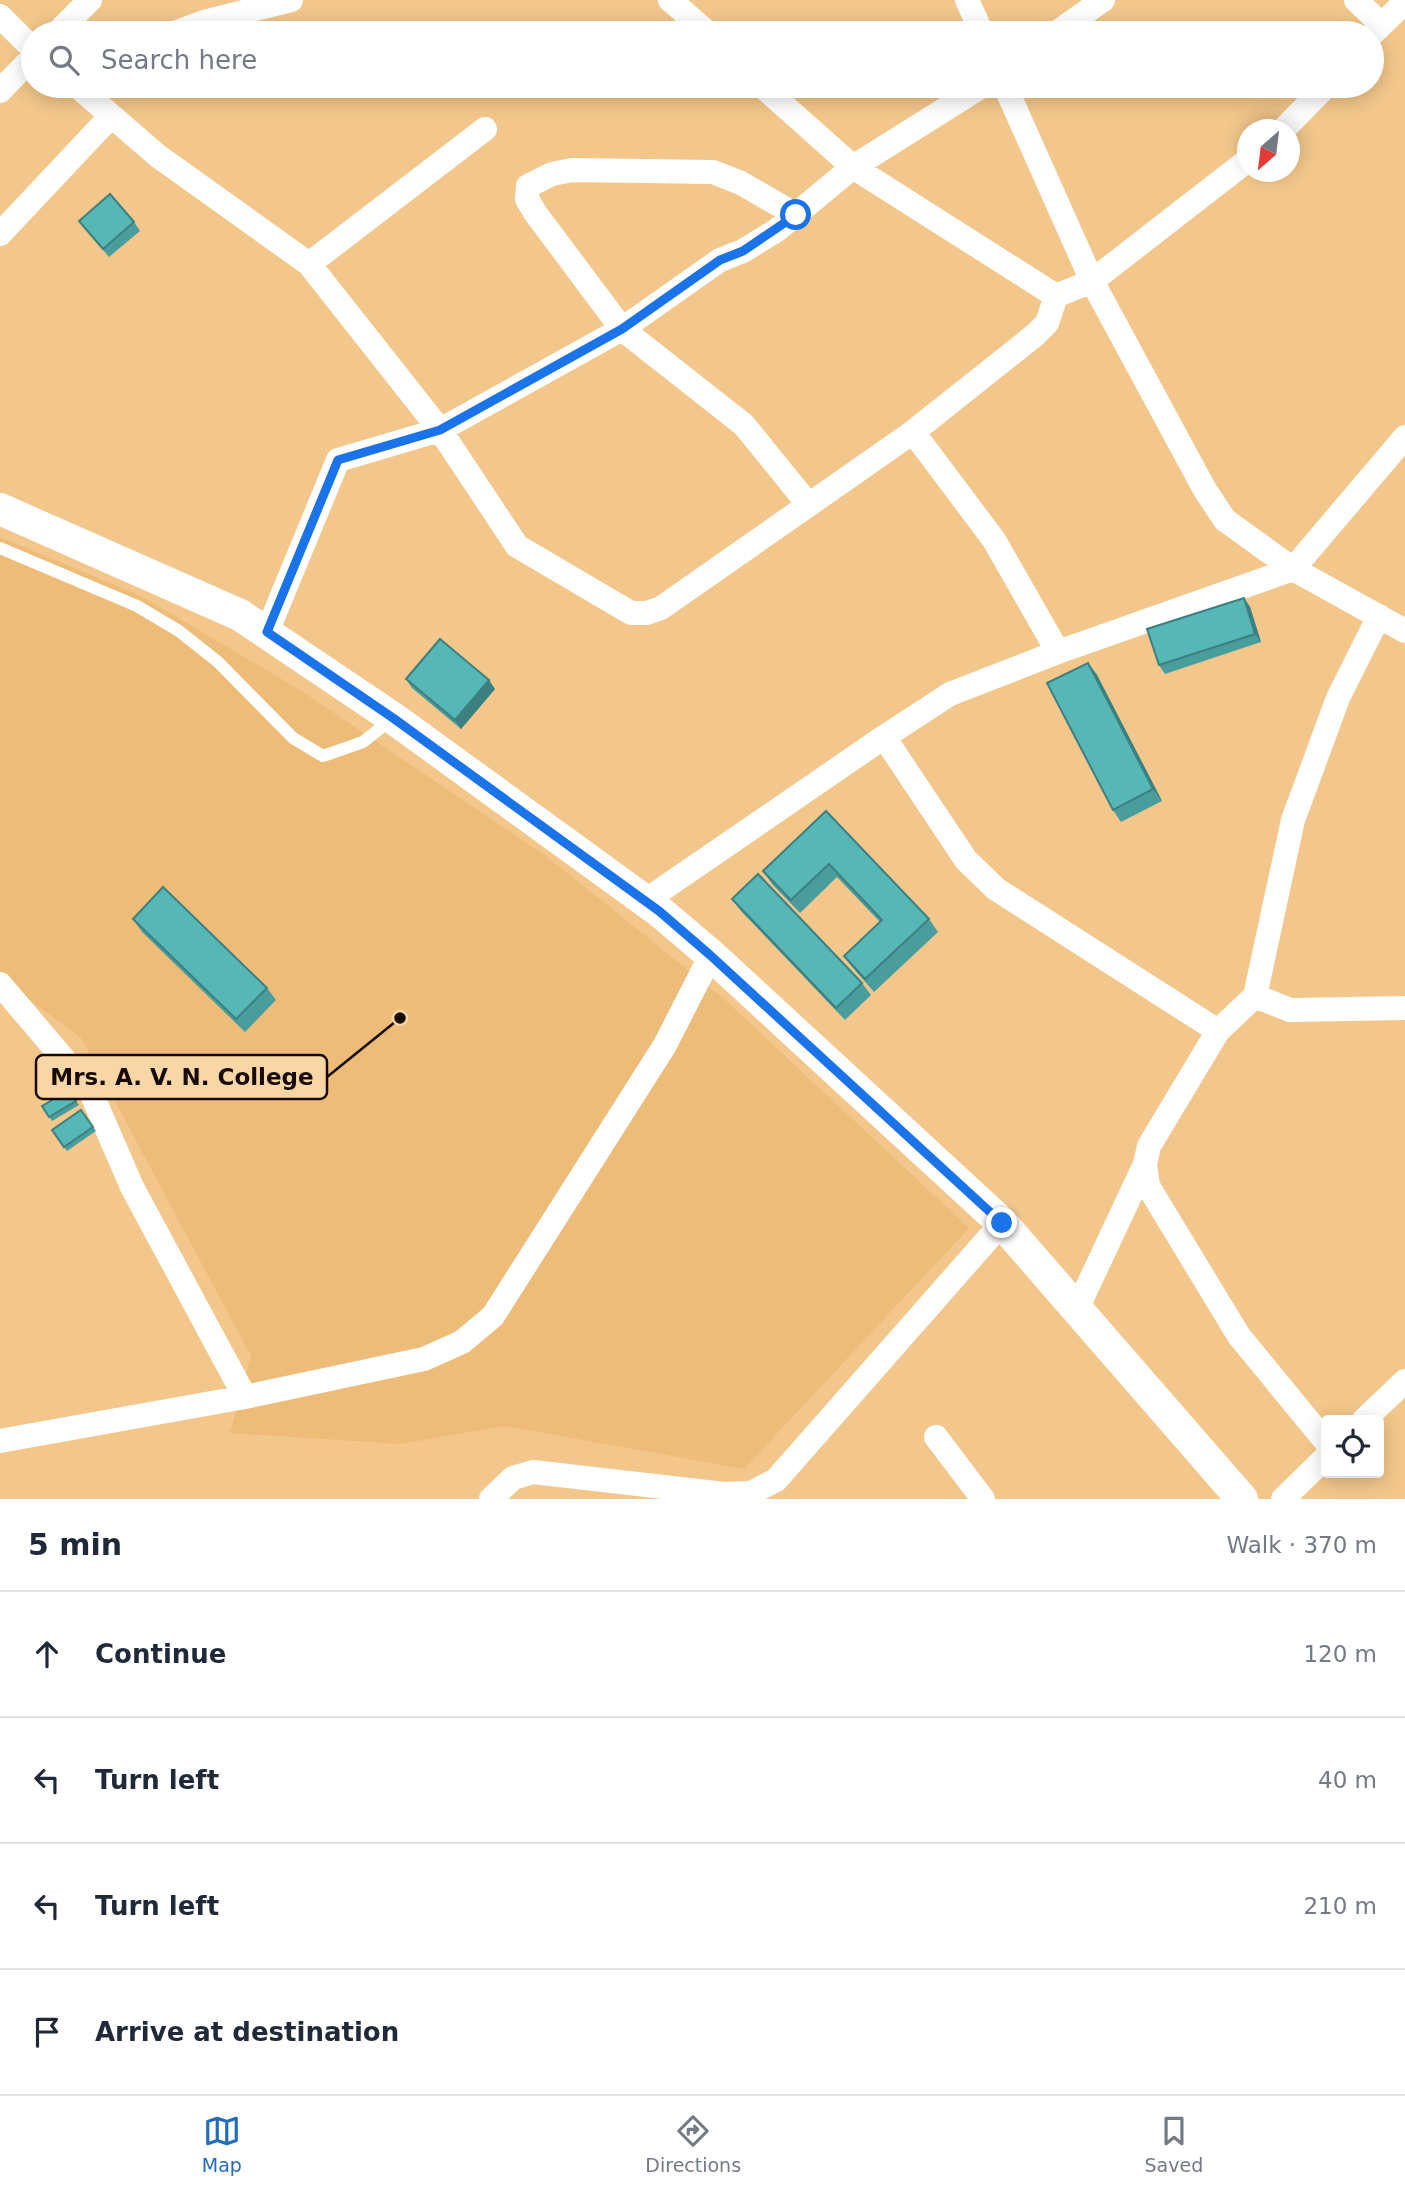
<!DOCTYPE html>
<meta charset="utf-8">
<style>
:root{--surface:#fff;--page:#f6f6f7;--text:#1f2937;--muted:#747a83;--line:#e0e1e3;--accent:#236bbb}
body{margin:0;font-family:"DejaVu Sans",sans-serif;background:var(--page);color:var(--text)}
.controls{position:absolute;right:21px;bottom:21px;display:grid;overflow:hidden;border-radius:7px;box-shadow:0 4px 18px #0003}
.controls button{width:63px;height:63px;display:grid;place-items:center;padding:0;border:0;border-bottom:2px solid var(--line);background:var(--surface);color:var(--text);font:35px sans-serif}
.compass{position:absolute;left:1237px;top:119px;width:63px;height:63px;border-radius:50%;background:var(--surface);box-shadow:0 4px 18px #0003;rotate:208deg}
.stop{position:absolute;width:21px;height:21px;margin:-16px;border:5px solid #1a73e8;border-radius:50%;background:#fff}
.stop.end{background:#1a73e8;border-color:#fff;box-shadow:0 2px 7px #0008}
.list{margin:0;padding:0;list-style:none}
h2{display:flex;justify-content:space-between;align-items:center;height:91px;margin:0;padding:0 28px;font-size:30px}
h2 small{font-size:23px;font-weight:400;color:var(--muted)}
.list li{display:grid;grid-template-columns:46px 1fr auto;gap:21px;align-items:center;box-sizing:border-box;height:126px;padding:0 28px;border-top:2px solid var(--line)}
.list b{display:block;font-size:26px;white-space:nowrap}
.list em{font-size:23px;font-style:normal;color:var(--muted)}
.icon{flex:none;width:38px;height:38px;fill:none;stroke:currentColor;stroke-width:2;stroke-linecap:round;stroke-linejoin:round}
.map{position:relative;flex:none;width:1405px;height:1499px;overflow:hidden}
.search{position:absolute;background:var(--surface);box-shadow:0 4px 18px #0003;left:21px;right:21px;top:21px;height:77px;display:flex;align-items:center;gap:18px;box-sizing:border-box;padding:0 24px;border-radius:38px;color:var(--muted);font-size:26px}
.sheet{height:595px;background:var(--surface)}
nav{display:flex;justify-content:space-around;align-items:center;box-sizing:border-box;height:98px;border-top:2px solid var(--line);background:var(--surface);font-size:19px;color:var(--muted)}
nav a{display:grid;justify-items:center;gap:4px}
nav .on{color:var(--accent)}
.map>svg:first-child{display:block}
.built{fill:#edbc79}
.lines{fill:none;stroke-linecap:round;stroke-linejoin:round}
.service{stroke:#fff;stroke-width:12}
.minor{stroke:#fff;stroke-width:24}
.tertiary{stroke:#fff;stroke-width:32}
.wall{fill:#4a9d9d}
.shaded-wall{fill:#3c807f}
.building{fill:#56b7b6;stroke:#3c807f;stroke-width:2}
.route{stroke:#1a73e8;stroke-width:9}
.leader{fill:none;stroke:#180900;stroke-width:2.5}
.callout-dot{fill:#180900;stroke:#f9d6a6;stroke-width:2.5}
.callout{fill:#f9d6a6;stroke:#180900;stroke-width:2.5}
.callout-label{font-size:23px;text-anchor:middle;font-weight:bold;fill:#180900}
</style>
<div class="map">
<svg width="1405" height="1499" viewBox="0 0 1405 1499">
<rect width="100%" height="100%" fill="#f3c78b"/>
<path class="built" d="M0,537L141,596L300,690L546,856L723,998L969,1228L744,1469L505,1426L400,1444L230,1433L251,1356L81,1038L0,978Z"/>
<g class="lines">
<path class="service" d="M0,548L137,606L179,631L218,662L293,738L323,756L363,742L393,718"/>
<path class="minor" d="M670,0L708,33
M967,0L982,33
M1356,0L1381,24
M0,16L33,49
M57,33L90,0
M174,33L204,22L291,0
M1056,33L1103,0
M1372,34L1405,2
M77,86L158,156L309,264L440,430L517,546L631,613H647L661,608L913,432L1035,335L1047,323L1056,296
M762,86L853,167L1056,296L1092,281L1205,490L1225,520L1293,569L1405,631
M1005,86L1092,281L1248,160
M0,91L33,57
M1283,130L1326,86
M0,234L111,116
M309,264L485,129
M913,432L994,540L1058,652
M808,504L744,425L622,329L720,260L743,251L777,230L853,167L982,86
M1379,616L1338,698L1293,820L1255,996L1290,1010L1405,1008
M267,632L338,460L440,430L622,329L536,214L527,199L528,186L552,174L572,170L713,172L741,183L796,215
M645,901L884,737
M0,984L90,1090L132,1187L245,1397
M1255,996L1218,1031L996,889L966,860L884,737L950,694L1058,652L1293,569L1405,437
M1218,1031L1149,1146L1145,1164L1148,1186L1239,1336L1326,1442
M1077,1309L1145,1164
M1364,1420L1405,1381
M936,1437L983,1499
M0,1441L245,1397L424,1359L462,1342L493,1316L665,1045L711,955
M491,1499L513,1478L533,1472L724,1494L751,1493L776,1480L1002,1223
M1283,1499L1326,1457"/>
<path class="tertiary" d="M0,509L240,615L393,718L659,911L711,955L1002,1223L1242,1499"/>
</g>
<path class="wall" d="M79,221L134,222L140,231L109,257Z
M1244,598L1250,607L1261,642L1165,674L1159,665Z
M1088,663L1097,675L1162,801L1121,822L1113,810Z
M406,679L495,689L461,729L412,688Z
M826,811L929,919L938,932L874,992L853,968L844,956L880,922L837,877L800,913L772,884L763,871Z
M732,899L862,983L871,995L845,1020L741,911Z
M133,919L267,988L276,1000L245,1032L142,932Z
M69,1090L79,1105L52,1121L42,1106Z
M81,1110L96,1131L67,1151L52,1130Z"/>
<path class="shaded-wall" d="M1244,598L1250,607L1261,642L1255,634Z
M1088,663L1097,675L1162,801L1153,789Z
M489,680L495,689L461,729L455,720Z"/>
<path class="building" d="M110,194L134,222L103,249L79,221Z
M1244,598L1255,634L1159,665L1147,629Z
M440,639L489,680L455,720L406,679Z
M1088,663L1153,789L1113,810L1047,683Z
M826,811L929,919L865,979L844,956L882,920L829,864L791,900L763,871Z
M758,874L862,983L836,1008L732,899Z
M163,887L267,988L236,1019L133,919Z
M69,1090L76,1101L49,1117L42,1106Z
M81,1110L93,1127L64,1147L52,1130Z"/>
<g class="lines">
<path class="route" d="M796,215L743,251L720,260L622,329L440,430L338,460L267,632L393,718L659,911L710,955L1002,1223"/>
</g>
<path class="leader" d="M400 1018L327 1077"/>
<circle class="callout-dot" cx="400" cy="1018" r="7"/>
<rect class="callout" x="36" y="1055" width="291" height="44" rx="7"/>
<g class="callout-label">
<text x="182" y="1085">Mrs. A. V. N. College</text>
</g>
</svg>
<div class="controls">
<button><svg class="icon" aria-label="locate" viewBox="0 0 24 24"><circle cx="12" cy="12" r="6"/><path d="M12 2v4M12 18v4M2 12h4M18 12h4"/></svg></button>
</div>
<svg class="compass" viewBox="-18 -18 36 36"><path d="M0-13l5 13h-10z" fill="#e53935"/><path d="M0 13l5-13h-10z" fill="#747a83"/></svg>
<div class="stop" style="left:796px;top:215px"></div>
<div class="stop end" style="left:1002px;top:1223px"></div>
<div class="search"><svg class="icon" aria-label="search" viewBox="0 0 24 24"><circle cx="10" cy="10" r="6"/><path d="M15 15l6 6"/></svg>Search here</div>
</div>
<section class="sheet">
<h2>5 min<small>Walk · 370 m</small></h2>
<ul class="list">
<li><svg class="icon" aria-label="ahead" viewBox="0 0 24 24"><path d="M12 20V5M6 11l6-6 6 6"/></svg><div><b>Continue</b></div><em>120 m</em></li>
<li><svg class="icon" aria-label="left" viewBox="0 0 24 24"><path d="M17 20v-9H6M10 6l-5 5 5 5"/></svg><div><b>Turn left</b></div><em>40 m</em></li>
<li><svg class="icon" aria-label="left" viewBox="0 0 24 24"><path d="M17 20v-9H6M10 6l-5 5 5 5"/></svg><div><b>Turn left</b></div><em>210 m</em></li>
<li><svg class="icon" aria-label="arrive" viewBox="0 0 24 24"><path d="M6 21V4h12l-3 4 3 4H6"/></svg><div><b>Arrive at destination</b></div></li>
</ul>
</section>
<nav>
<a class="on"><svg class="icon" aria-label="map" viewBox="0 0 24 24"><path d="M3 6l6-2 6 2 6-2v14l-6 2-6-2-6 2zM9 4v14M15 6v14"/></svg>Map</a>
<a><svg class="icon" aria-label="directions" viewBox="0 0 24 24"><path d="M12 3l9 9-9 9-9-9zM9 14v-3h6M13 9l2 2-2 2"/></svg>Directions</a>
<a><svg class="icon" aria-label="saved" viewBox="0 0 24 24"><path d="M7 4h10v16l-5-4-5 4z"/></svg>Saved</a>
</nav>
